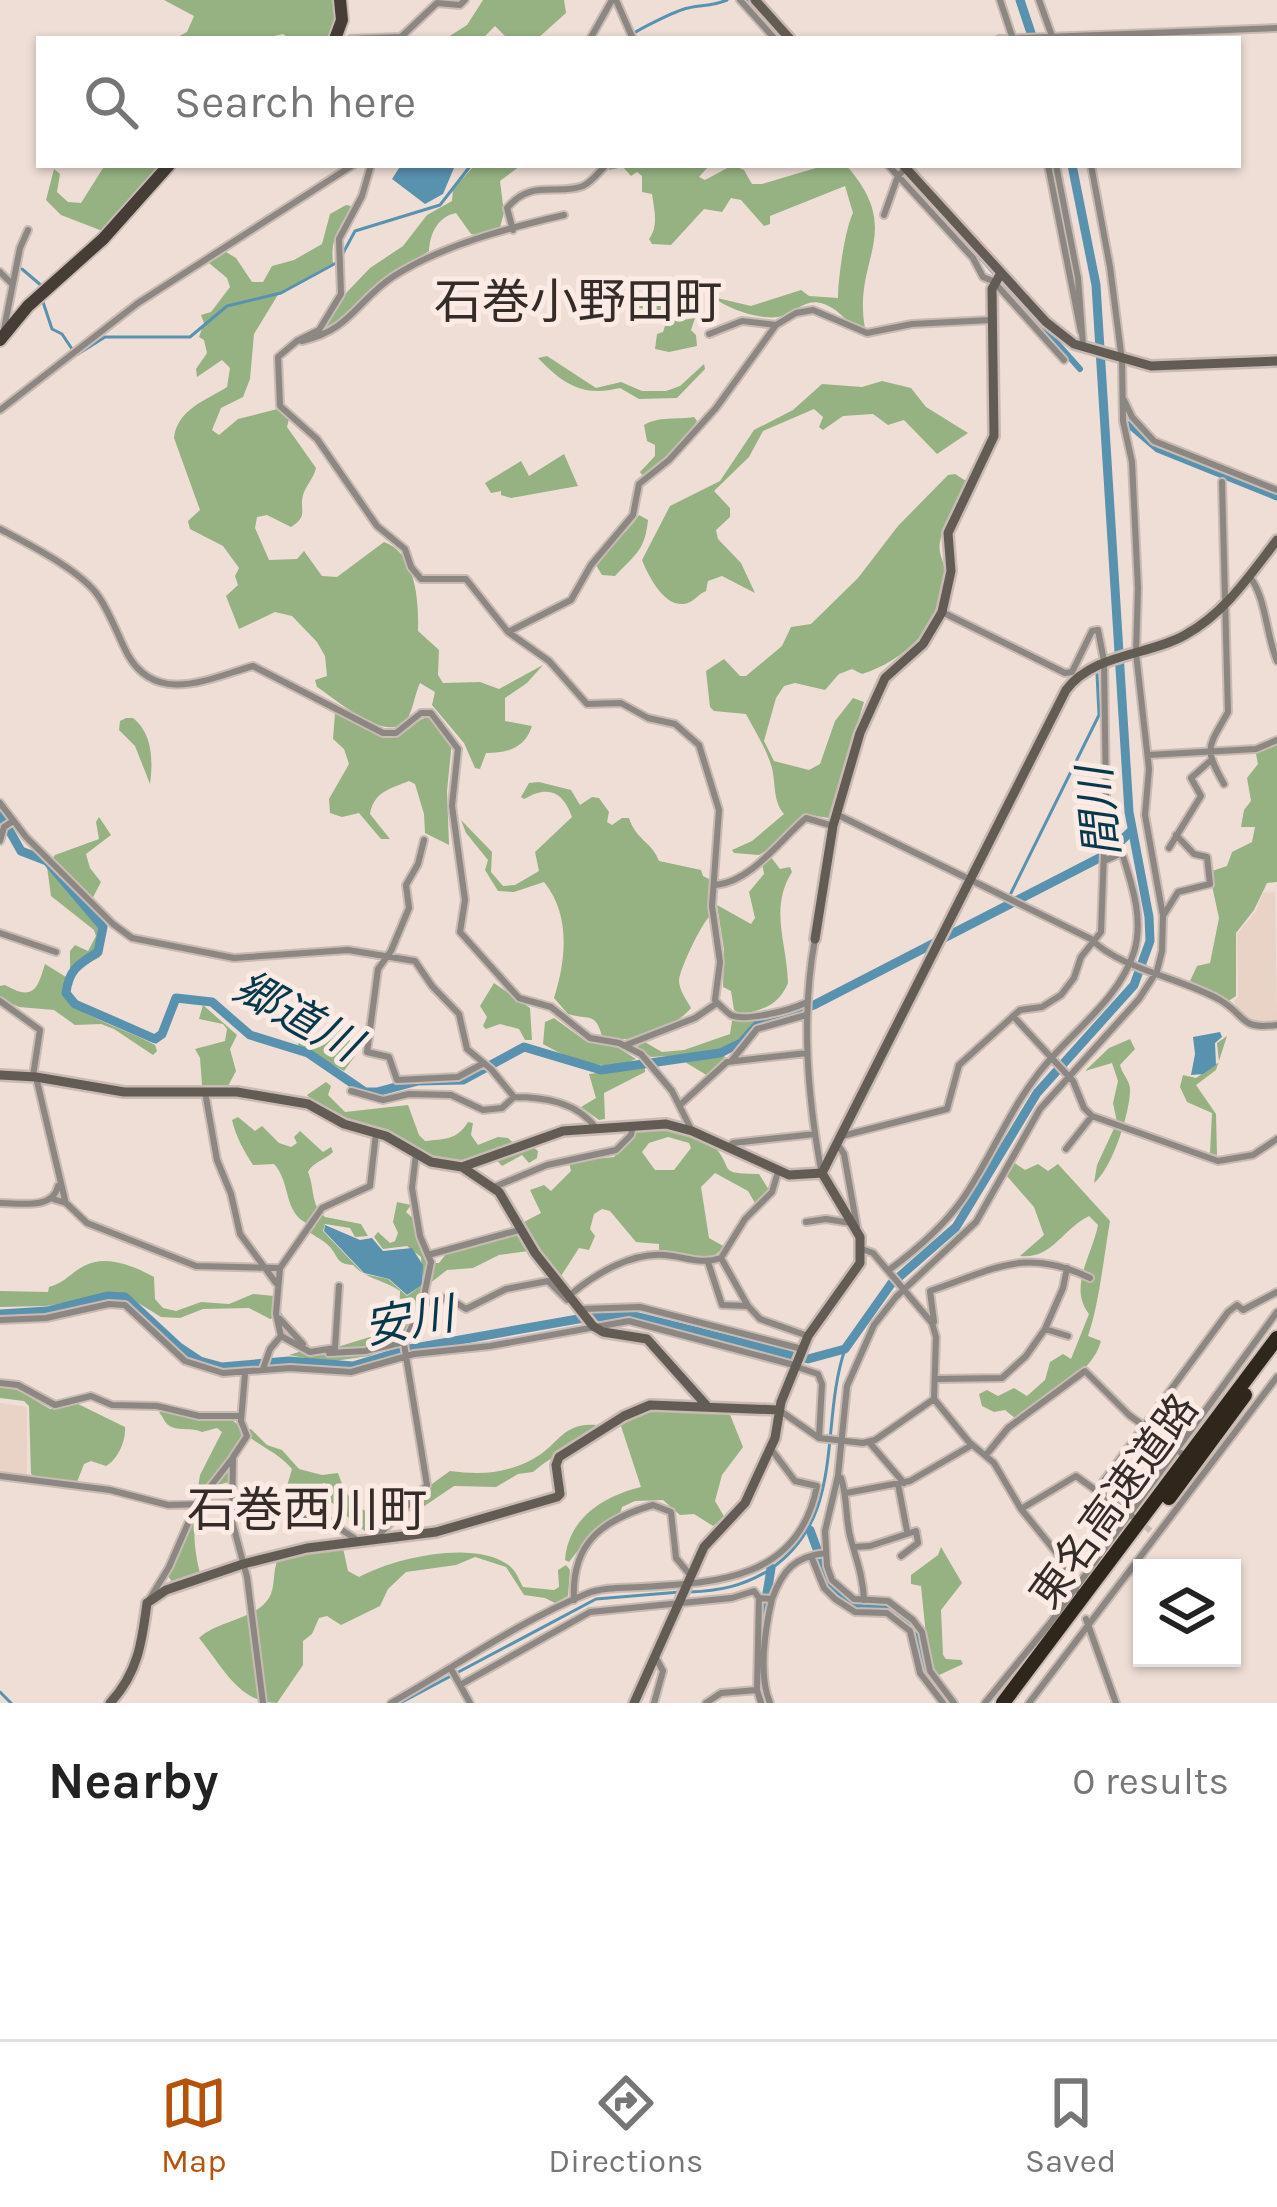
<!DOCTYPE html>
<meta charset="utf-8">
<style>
:root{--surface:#fff;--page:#f2f2f2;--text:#222;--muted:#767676;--line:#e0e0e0;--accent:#b45309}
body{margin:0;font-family:Karla,"Noto Sans JP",sans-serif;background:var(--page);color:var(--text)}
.controls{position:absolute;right:36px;bottom:36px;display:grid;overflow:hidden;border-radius:0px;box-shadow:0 3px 9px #0004}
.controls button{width:108px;height:108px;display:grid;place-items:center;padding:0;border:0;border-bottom:3px solid var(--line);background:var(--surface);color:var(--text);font:60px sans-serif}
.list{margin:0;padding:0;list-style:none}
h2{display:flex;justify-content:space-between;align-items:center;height:156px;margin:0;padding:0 48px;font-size:51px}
h2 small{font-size:39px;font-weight:400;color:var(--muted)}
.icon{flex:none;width:66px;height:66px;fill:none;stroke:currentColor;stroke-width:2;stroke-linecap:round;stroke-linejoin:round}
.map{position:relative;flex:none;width:1277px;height:1703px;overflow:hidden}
.search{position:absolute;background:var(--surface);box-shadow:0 3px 9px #0004;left:36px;right:36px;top:36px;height:132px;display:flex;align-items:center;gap:30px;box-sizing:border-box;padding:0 42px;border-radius:0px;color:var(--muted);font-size:45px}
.sheet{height:336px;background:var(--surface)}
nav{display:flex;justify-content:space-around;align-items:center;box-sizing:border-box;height:168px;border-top:3px solid var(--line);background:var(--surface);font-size:33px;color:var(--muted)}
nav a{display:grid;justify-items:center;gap:6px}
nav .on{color:var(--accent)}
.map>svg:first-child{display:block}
.built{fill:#e9d2c6}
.forest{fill:#96b282;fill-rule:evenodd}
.water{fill:#5992af}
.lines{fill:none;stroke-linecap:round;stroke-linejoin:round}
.stream{stroke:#5992af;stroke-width:3}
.canal{stroke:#5992af;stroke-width:6}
.river{stroke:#5992af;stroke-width:9}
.street-tunnel{stroke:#c9bab3;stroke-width:6;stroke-dasharray:6 3;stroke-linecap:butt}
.street-casing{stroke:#c9bab3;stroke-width:10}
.secondary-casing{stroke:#c9bab3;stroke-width:14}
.primary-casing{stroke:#c9bab3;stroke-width:16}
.highway-casing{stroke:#c9bab3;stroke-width:18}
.street{stroke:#8c8782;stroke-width:6}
.secondary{stroke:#635c55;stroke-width:9}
.primary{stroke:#463e36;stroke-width:12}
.highway{stroke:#2f261c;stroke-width:14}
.labels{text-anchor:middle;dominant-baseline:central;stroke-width:10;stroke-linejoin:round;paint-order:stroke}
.street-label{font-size:42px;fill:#332c29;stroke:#fcebe4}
.water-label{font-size:45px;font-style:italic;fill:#04384d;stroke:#fcebe4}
.quarter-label{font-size:48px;fill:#332c29;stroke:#fcebe4}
</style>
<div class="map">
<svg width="1277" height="1703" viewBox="0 0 1277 1703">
<rect width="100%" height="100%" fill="#efded6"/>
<path class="built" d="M1275,892L1277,1023L1255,1025L1242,1018L1234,1002L1238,997L1237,934L1256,911L1263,893Z
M0,1403L27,1407V1479L0,1473Z"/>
<path class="forest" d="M164,0H333L336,26L329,39H290L283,34L261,39H174L187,32L194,16Z
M483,0H564L566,13L537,39H508L495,26L482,39H445L467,25Z
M105,165H163L105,232L61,215L46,200L54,169L60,174L57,192L68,202L81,203Z
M475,165L520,166L500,181L504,213L499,231L482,236L471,234L456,213C437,217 430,234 429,251L396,272L350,317L324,329L347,292L370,268L403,246L427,215L452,201L453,189Z
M610,165H705L707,168L699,177L705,180L733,165L744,170L752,184H762L826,165H846C906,233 852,258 865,328C846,325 841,310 824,304C804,297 796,314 778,317C759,320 726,308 713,297L751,306L801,290L809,296L838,298C838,278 845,229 853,213L845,186L770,216V224L764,226L741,200L731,198L722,212L704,209L671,245L652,244L649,239C659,226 654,209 652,194L642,192V176L637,172L631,176L623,167L609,170Z
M346,205L351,206C341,228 330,236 333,263L279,293L254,334L250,379L243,397L221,408L212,430L219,435L238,419L277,409L289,419L287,427L316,468C314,478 306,485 303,495C299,511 309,515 291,527L267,515L257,517L255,528L269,560L297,559L304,551L322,576L337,577L384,542C416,553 419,602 418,631L439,650L438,675L443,683L480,682L499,689L543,665L527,683L505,698V721L532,726C525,748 508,753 486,753L480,769L475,768L464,743L432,705L435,692L420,683C415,694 413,709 408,718C390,747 337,700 317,687L315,680L327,676L325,656L317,642L292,616L275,612L239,629L226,596L238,585L235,576L239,568L223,546L190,529L188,521L200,510L174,438C177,409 207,400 227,387L230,368L222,360L197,377L196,369L207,353L204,340L199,337L204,323L201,315L211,312L230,287L227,278L209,263L226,252L236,258L252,282H263L272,266L294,260L322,244L330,214Z
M640,301H657L683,320L695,318L691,330L696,335L697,346L669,352L655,349L657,334L663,332L665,326L652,310L639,308Z
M547,356L596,388L621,382L642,391H666L680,386L704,364L705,369L677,398L639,399L620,388C583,397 564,385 538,358Z
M882,381L911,388L926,407L968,433L937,454L904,420L888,425L873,414L843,416L823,430L819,427L823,417L814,409L763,431L749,457L714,491L730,508V517L716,530L718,539L741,563L755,593L722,576L708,581C704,598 710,586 697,597C673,619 652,585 642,560L670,506L720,481L754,430L793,410L822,384L862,387Z
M694,417L697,421L684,441L643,476L640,472L655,456V445L647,441L644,425C658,416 677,420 694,417Z
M564,454L578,486L511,498L501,495V491L491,493L485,483L521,461L529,476Z
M955,474L966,481C958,501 944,520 940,542C938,553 943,559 945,570C950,619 904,662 862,674L852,669L839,674L825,690L795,683L784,686L776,698L764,741L774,761L809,770L820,764L835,721L853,698L864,702L829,818L803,814L772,847L759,855L734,853L732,850L752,841L784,814C773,801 776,786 772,768C767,750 755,731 746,714L714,711L710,707L706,671L724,659L740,676H746L782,646L791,627L811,624L858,578L898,526L948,475Z
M639,515L648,520C645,550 636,554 615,576L602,575L596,565C605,548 626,535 639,515Z
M335,713C355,718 374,739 394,736C409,733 416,719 430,716L452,742L447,791L449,845L425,833L424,814L415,784L409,781C389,789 374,792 370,814L390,839H381L359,813L342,817L330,813L329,799L349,764L344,749L333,739Z
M126,718H133C153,734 153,761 150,784L135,746L119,730L120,721Z
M1277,742V882L1267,883L1254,910L1236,933V996L1227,1002L1190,981L1197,966L1210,963L1219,918L1209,872L1227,866L1232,852L1252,842L1255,827H1241L1244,810L1251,801L1247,778L1258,764L1256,754Z
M539,782L571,790L580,805L592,797L599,798L609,812L607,822L612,825L622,818H629C636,840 652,842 659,861L701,870L703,876L711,880L710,916C701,924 680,969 679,980C679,990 686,999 691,1008C671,1031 633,1043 603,1039C595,1010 590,1021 568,1014L554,998C566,960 571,915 544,882L514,892L498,891L485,870L488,860L466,833L461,820L492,852L491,872L503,886L515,885L539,871L535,852L572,817C563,791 548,785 524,799L521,797L529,783Z
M99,817L111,835L86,854L90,868L101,882L89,905C106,924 107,933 100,957L77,969L70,968V951L75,945L88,951L96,936L94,930L51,896L47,867L55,855L99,839L96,822Z
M771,857L780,869L790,867L792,872C769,909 787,942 788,983C779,1005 762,1011 740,1014L734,1010L731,991L723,987L724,950L717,905L751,924L755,918L749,892L764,874L762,863Z
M45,964L66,977L62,991C70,1014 131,1031 155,1045L157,1051L153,1055L114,1029L101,1024L75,1025L54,1010L19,1007L0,998V986L5,985C36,1003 38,985 45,964Z
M494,983L530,1008L532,1040H525L519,1029L500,1024L486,1029L483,1026L487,1017L480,1006Z
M203,1005L237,1035L230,1049L236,1071L227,1088L202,1085L200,1058L195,1049L225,1041L227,1029L223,1024L199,1019Z
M760,1016L737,1043L726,1049L724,1061L708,1076L685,1062L684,1055L651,1057L637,1047L643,1041L662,1052L684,1050L730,1034L732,1021Z
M554,1018L587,1042L617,1047L636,1059C605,1073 572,1061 543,1044L545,1022Z
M345,1026L355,1056L344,1071L298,1045L300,1038L321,1040Z
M1227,1036L1216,1070L1196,1085L1216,1114L1217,1155L1210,1153L1212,1113L1187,1102L1180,1087L1183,1075L1196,1078L1219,1062L1217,1043Z
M1130,1039L1135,1049L1120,1065C1123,1076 1131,1081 1130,1092C1129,1115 1112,1169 1094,1183L1097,1165L1117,1122L1113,1103L1118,1081L1112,1063L1085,1071L1109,1048Z
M645,1067V1072L604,1093L605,1119L599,1120L581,1107L596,1098L589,1074Z
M326,1082L331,1086L328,1095L345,1112L408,1105L419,1135L425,1141C445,1139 457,1140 468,1122L473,1123L471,1135L478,1145L498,1137L508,1138L521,1150L533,1147L538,1151L537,1158L529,1163L522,1155L502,1166L490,1153C470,1157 455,1166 434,1159C422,1156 412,1145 401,1140C370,1124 330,1120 307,1095Z
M238,1117L255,1131L262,1126L279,1143L291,1147L297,1143L294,1137L300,1131L323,1152L331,1147L333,1152C325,1160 313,1162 308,1172C315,1189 310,1204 325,1217L361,1224L368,1236L355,1237L350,1228L325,1224L323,1231L364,1274L388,1279L407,1296L423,1284L421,1257L407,1246L383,1249L374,1237L378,1232L390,1243L395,1241L398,1233L393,1222L397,1202L411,1205L406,1212L415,1220L419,1246L430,1263H439L446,1254L520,1230L524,1222L541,1213L530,1190L544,1185L551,1191L571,1171L569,1162L614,1157L639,1130C661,1129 699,1128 715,1147C735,1171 716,1173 759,1174L769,1190L755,1203L748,1191L715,1173L701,1187L709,1238L725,1247L710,1259L659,1252V1244L636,1242L610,1211L602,1209L594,1214L590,1229L595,1236L589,1250L579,1248L561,1276L536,1250L499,1255L473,1268L447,1270L424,1288L415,1321L400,1344L369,1356L327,1362L289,1355L302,1351V1346L286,1332L280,1316L270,1319L249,1308L203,1309L180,1318L161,1317L122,1293L46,1306L0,1307V1291L48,1292L49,1287C65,1283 70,1273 84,1266C106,1254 134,1266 154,1277L155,1299L163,1308L176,1311L201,1302L229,1304L253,1294L274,1296C278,1315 302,1340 318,1353L399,1328L400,1291C383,1279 367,1280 353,1265C335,1264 339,1256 329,1246C325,1241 314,1236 308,1231L310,1225C282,1213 292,1184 274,1164L253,1165C244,1151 236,1137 232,1120ZM668,1137L689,1143L691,1148L674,1170H655L642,1152L649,1143Z
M1013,1162L1025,1170L1038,1164L1048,1171L1058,1164L1110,1221C1104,1256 1099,1304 1088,1336L1101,1341C1091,1378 1043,1394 1016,1419L1005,1410L994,1412L982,1406L979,1394L987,1390L998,1396L1014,1388L1027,1396L1045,1380L1050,1362L1063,1354L1071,1359L1089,1314C1068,1287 1092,1256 1098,1225L1089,1216C1061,1230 1053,1259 1020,1256L1044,1235L1034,1207L1006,1175Z
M0,1387L18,1390L50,1409L78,1404L125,1427C126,1441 118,1459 106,1466L91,1461L84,1464L77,1482L36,1477L31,1474L29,1406L24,1401L0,1398Z
M652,1407L729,1412L743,1447L722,1475L715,1501L725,1518L713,1526L694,1514L680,1515L663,1500L635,1501L622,1507L620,1514L591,1534L569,1562L565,1560C568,1518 604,1496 641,1487L620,1423Z
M165,1409L208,1421L232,1420L245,1430L251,1429L267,1445L282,1450L299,1469L322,1475L338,1473C363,1548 410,1498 450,1471C480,1475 505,1474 533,1459C558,1446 562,1422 596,1425C580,1445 552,1455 533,1472L518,1474L496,1487L454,1486L414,1513L402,1508L375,1535C356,1530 344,1510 328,1500L325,1483L296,1491L287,1486L292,1469C280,1454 263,1448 248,1436L232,1457L229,1482C188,1490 191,1538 200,1573L174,1584L167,1575L194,1512L200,1475L222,1432L217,1428L202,1432C192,1427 175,1432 167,1424C164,1421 163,1416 159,1413Z
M941,1547L962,1583L941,1610L943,1655L946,1659L961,1660L963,1664L937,1676L929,1665L921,1586L911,1584V1575L938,1555Z
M343,1548L348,1571L359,1577C394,1558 472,1540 507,1564C516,1570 518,1578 523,1587L554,1590L559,1587L558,1570L566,1565L570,1570L568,1596L555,1603L545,1598L524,1595L506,1567L475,1557L456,1565L406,1572L388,1589L380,1606L341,1625L327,1616L319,1618L312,1634L303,1641V1665L277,1703C238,1703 221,1664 199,1638C219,1620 255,1620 269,1598C276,1586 272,1572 278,1559Z"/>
<path class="water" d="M401,165H453L454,168L443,194L425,204L392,179Z
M1220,1032L1222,1037L1215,1043L1216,1065L1203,1074L1191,1075L1195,1054L1193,1037Z
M325,1225L360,1240L372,1238L383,1251L412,1248L423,1265L422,1285L407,1295L389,1279L364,1273L324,1231Z"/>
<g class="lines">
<path class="stream" d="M626,39C632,32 677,10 688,8C702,5 713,6 727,0
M341,257L355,231L440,205L471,165
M22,269L43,287
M43,302L52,329L62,334L74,352
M78,354L105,337H190L227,306L281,293L336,263
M1011,893L1099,715L1097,674
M689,1592C719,1591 744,1586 769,1570C847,1518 819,1426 845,1349
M0,1692L11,1703
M400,1703L596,1599L680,1592"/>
<path class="canal" d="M749,0L784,39
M896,165L942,214
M967,241L1080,369"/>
<path class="river" d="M1020,0L1033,39
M1131,425L1158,448L1277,496
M0,814L21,851L47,861L103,927L98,952C79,964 69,969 66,993L75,1004L155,1039L162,1034L176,998L212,1002L250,1035L308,1053L365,1092H377L418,1081L463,1080L524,1047L601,1070L720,1053L741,1043L758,1024L814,1005L1109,853L1130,832
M0,1314L47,1311L107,1296L125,1297L179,1347L200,1361L222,1367L289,1361L353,1366L409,1349L578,1319L627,1314L808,1359L845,1349L891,1284L956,1227L1037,1093L1134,985L1150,941L1149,917L1129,812L1096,285L1072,165
M810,1530L832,1590L854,1607L884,1605L915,1629L924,1670L948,1703
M766,1703C749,1668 766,1606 771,1568"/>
<path class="street-tunnel" d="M1139,1521L1152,1532"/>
<g class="street-casing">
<path id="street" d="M616,0L633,39
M740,0L775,39
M1000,0L1013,39
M1039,0L1052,36
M351,39L401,37L437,3L460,5L465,0
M590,39L612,0
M999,39L1277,28
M371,165L362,196L339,239L341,294L319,330L297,341L278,357L280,406L317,439L377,526L405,549L411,567L421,579H466L508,632L549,661L587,704L621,703L648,718L675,724L699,745L719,810L712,906L720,962L715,1000C717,1003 728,1013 731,1015C745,1022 791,1010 805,1003
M888,165L973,258L983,277L993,281L1064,360
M1048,165L1081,332
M1056,165L1078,278L1083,345
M884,215L898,176L906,168
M513,230L507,208C532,178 557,196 583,186C592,182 599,172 606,165
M0,272L12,284
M4,329L20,248L28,230
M709,334L742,321L776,325
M302,341C351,330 357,300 394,276C443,245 508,228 564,215
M1124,400L1132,417L1154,441L1277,490
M0,410L138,303L353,165
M1222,482L1228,712C1208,748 1203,747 1224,784
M0,529C28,544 82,571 99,597C111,615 118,636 128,655C157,706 210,678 253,666L383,733H396L421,713H431L458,749L452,806L465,900L460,932L519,998L551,1007L590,1038L619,1043L641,1054L672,1091L692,1131
M1249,576C1266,596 1266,635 1277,661
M508,632L571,600L591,565L633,515L639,484L669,460L716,408L776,325L796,313L813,310L867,333L912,324L991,320
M1148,755L1256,749L1277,740
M0,803L26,837L113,924L132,938L234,958L348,950L415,961L432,986L459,1014L467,1049L491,1069L514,1097C544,1097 577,1102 596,1128
M836,814L1091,939C1120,969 1182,978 1220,1000C1247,1016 1239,1030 1277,1025
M424,840L418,864L406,885L409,908L391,951L378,969L367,1052L389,1057L397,1080L458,1077L484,1063
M0,841L4,827L13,821
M1169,848L1201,796L1191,778L1209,762
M716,885C752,881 780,840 806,818L833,826
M1163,916L1178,892L1210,884L1207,857L1194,854L1176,835
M0,933L56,952
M815,939C801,1016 807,1092 821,1170
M0,1001L40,1030L33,1076
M1013,1016L1073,1081L1084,1108L1092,1116L1218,1161L1253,1155L1277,1139
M626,1045L695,1018L717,1003
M732,1060L757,1029L806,1015
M36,1077L65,1200
M351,1091L383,1100L409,1094L451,1095L483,1110L502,1108L514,1097
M205,1092L217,1160L231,1194L240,1234L276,1283
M680,1105L727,1062L807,1053
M842,1136L947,1109L959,1065L1020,1010L1042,1007L1061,995L1074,978L1081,957L1101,932L1106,798L1104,661L1098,630L1092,631L1072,672L1065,673L942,612
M838,1145L844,1154L857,1227
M728,1147L733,1143L815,1134
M1066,1149L1092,1116
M416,1154L412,1188L420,1236L431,1262L423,1301
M494,1187L547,1165L616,1150L631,1135L633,1126
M53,1199L66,1203L87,1223L196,1266L280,1268
M0,1203C20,1203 53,1210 58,1186
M806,1222L826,1219L851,1223
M862,1249L873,1253L932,1323L936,1337L934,1399L969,1442L994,1463L1021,1509L1064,1562L1076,1590
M428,1255L519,1230
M721,1258L748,1306L760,1319L808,1336
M708,1262L722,1305L748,1306
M889,1270C916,1250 942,1228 962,1200C990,1160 1007,1114 1038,1074C1069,1033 1118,1002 1134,952C1144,919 1132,885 1122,853L1104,861
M570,1295C595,1274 631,1252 665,1255C686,1257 701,1265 721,1258L745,1219L772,1192L778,1172
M582,1309L640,1307L802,1349
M280,1319L303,1344
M0,1320L46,1318L109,1304L125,1305L185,1361L223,1373L290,1368L351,1372L414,1354L490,1346L629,1321L794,1365
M934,1322L930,1291C993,1270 1024,1246 1090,1278
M1045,1329L1063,1288L1067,1268
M281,1336L276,1314L280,1268L322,1208L370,1186L376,1133
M329,1353L365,1351L404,1342
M797,1367L818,1374L822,1384L819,1438
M263,1369L270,1349L281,1336L310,1352L335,1348L339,1286
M245,1374L241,1421L247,1436L233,1457L232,1521L247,1577L263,1703
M936,1379L1002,1378L1026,1356L1045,1329L1068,1336
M0,1383L18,1385L55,1405L91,1396L112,1405L157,1406L199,1416H241
M779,1410L819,1438L863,1443L875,1440L934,1399
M869,1442L904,1483
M986,1455L1008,1428L1085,1371L1129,1415L1181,1453
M0,1476L110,1490L168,1505L244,1503L284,1514L324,1518L357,1540
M841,1478C848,1499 845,1519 851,1540C857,1561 863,1577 864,1600
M898,1484L907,1531
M1097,1490L1228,1312L1237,1305L1243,1310L1277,1292
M846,1493L910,1481L972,1445
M1021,1509L1076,1476L1133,1517
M376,1538L427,1485L404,1344L423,1301L435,1303L447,1297L466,1309L506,1289L548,1281L567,1300
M854,1547L870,1546L916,1531L918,1543L901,1556
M811,1556L824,1588L835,1599L855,1612L887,1613L910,1631L920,1673L943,1703
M759,1598L772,1599C783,1569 795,1557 825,1553
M149,1600L169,1567L196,1505L231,1460
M574,1600C571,1543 602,1520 653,1505L671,1512L676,1558L691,1576
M1086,1619L1116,1703
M451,1669L470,1703
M460,1685L590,1612L732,1598L754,1591L759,1598L757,1690L761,1703
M391,1703C455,1667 518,1622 586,1594C603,1587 623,1588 641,1587C718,1583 799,1579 817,1486L795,1481L771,1449
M654,1703L663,1671L655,1656
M706,1703L721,1693L757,1690
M770,1703C758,1675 765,1629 772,1599
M954,1703L930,1671L922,1632L913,1620L888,1601L854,1599L832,1580L827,1566L825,1531L838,1476L847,1386L874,1325L896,1297L976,1222L1040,1109L1139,999L1157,971L1162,951L1163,916L1145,815L1149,769L1136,653L1138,588L1132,462L1123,421L1122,361L1110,267L1091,165
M985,1703L1051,1622L1277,1312
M1029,1703L1277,1377"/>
</g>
<g class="secondary-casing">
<path id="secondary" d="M755,0L790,39
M903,165L1046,322L1074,344L1151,366L1277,361
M815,939L833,826L860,733L885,678L923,644L942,612L951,571L948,533L994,436L992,289L1001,273
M0,1075L36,1077L124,1092H237L308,1104L344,1124L386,1136L431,1162L462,1167L499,1192L535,1253L593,1326L603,1332L647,1339L707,1406
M462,1167L563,1131L666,1124L692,1131L789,1175L822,1173
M822,1173L1066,690C1094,653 1148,656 1185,635C1225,613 1250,575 1277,540
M110,1703C138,1673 142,1642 147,1603L166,1590L243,1564L307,1548L436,1532L557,1497L560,1494L556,1465L559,1457L624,1416L650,1405L779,1410
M634,1703L704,1547L745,1503L775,1438L781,1402L808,1336L860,1263V1237L822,1173"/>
</g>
<g class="primary-casing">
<path id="primary" d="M335,39L342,20L340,0
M0,340L28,306L103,239L169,165"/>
</g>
<g class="highway-casing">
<path id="highway" d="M1169,1498L1245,1395
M1003,1703L1277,1338"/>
</g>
<use href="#street" class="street"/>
<use href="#secondary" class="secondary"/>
<use href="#primary" class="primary"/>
<use href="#highway" class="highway"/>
</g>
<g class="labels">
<g class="street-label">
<text transform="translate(1114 1501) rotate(-54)">東名高速道路</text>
</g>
<g class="water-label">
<text transform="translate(1099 812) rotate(-96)">間川</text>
<text transform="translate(297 1016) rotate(29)">郷道川</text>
<text transform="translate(409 1321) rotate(-10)">安川</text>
</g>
<g class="quarter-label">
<text x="578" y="302">石巻小野田町</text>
<text x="307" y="1510">石巻西川町</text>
</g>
</g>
</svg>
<div class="controls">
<button><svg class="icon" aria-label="layers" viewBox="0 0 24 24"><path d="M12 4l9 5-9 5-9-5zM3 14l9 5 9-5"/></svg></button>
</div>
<div class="search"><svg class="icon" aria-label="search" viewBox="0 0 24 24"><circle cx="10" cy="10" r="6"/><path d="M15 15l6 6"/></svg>Search here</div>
</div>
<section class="sheet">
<h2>Nearby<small>0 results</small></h2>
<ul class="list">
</ul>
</section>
<nav>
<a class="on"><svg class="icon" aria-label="map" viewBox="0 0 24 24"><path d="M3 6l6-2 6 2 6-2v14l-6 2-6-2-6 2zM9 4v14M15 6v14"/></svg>Map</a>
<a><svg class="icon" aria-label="directions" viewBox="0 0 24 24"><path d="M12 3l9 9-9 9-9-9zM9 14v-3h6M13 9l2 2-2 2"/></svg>Directions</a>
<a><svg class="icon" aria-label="saved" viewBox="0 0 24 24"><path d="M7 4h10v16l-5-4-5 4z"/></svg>Saved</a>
</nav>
